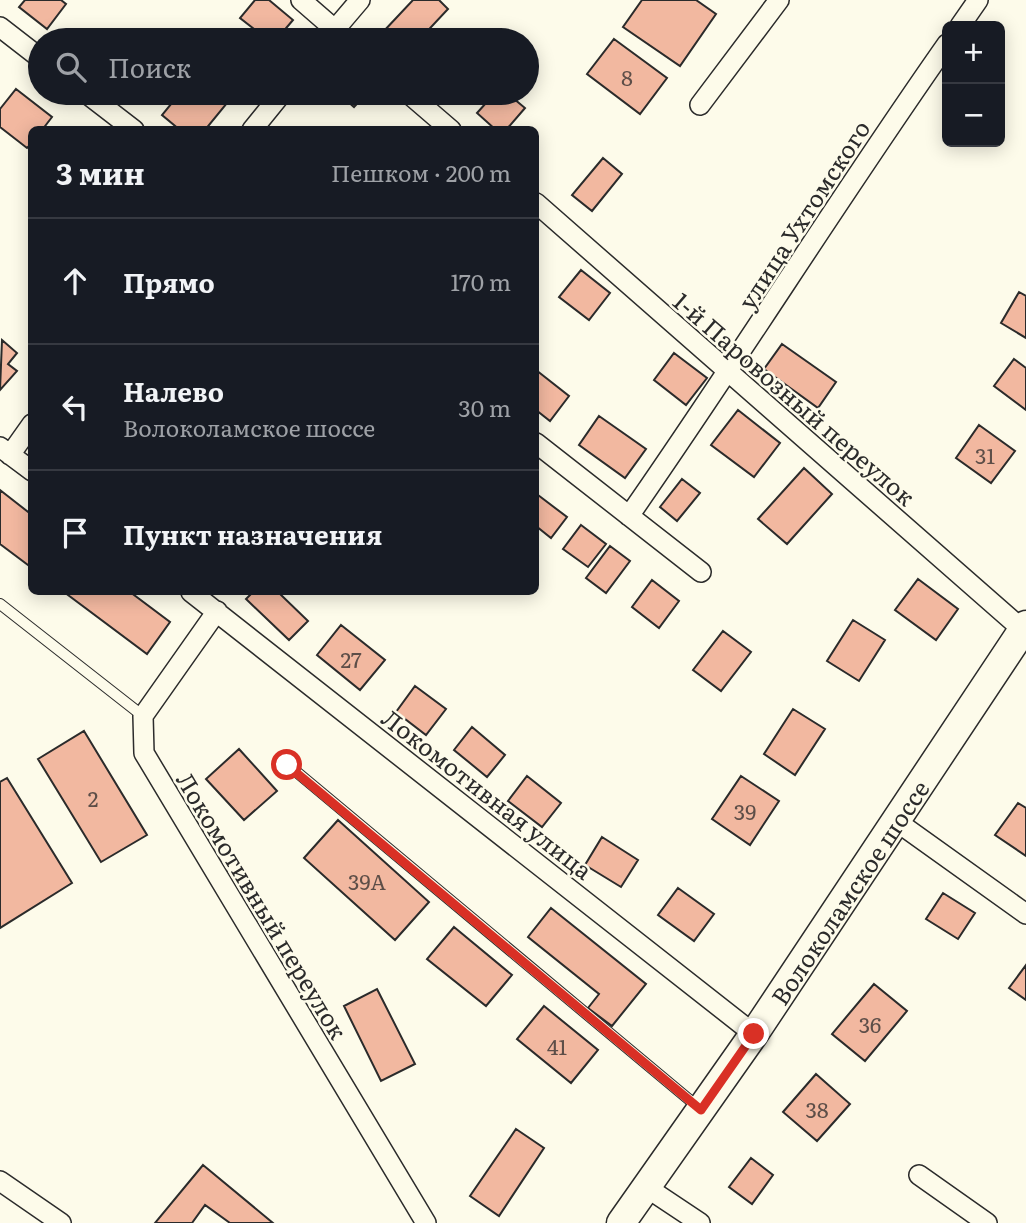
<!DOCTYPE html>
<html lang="ru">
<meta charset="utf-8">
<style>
:root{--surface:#171b24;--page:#20242c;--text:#f1f3f6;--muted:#9ea1a6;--line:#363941}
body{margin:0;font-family:Literata,serif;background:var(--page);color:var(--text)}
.controls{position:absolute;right:21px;top:21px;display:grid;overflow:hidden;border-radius:10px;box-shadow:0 4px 18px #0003}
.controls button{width:63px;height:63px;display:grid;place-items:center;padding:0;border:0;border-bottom:2px solid var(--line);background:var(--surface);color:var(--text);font:35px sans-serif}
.stop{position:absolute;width:21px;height:21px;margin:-16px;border:5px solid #d93025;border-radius:50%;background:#fff}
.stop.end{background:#d93025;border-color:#fff;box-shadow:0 2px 7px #0008}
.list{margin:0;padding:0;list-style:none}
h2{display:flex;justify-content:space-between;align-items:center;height:91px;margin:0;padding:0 28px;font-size:30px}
h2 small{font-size:23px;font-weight:400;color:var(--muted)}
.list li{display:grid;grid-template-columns:46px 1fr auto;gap:21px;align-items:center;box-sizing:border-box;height:126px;padding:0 28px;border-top:2px solid var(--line)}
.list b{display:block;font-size:26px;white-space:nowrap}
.list p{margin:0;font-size:23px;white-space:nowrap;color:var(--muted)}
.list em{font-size:23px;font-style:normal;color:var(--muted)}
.icon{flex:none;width:38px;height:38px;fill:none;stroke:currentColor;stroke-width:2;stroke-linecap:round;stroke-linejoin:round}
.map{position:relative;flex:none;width:1026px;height:1223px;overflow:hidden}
.search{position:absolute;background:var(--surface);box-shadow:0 4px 18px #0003;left:28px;top:28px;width:511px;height:77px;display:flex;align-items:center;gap:18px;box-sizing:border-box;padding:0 24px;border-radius:38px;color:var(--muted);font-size:26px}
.panel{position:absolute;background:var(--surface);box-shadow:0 4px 18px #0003;left:28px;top:126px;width:511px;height:469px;border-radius:10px}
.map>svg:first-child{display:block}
.building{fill:#f2b8a0;stroke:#2b2b2b;stroke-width:2}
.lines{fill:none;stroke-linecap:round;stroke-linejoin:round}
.lane-casing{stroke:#2b2b2b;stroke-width:12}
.street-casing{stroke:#2b2b2b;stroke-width:22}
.secondary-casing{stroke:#2b2b2b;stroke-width:31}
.lane{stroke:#fdfbea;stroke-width:10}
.street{stroke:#fdfbea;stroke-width:19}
.secondary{stroke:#fdfbea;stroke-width:28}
.route{stroke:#d93025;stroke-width:9}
.labels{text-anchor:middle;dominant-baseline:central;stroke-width:5;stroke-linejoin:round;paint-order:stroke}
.number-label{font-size:21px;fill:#5d4e48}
.street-label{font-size:24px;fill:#2b2b2b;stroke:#fdfbea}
</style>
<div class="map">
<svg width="1026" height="1223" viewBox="0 0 1026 1223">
<rect width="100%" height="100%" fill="#fdfbea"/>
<path class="building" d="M25,0H61L66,4L47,29L19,7Z
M255,0H269L293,20L276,40H268L240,18Z
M413,0H439L448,9L419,40H393L383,32Z
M642,0H696L716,14L680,66L623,27Z
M614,39L667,78L640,114L587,74Z
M16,89L52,117L42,130H32V143L27,148L0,127V109Z
M180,93H227L232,97L205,130H180L162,115Z
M338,93H367L354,107Z
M495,93H507L525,108L506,130H496L477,113Z
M603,158L622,174L592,211L572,195Z
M581,270L610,293L589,320L559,297Z
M1019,292L1026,296V338L1001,323Z
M2,340L17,353L8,364L17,371L0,390Z
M782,344L836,382L818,408L764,369Z
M674,353L707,378L686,405L654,380Z
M1014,359L1026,368V410L994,386Z
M536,370L569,396L550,421L536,410Z
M738,410L780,443L754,477L711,445Z
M599,416L646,449L625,478L579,445Z
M979,425L1015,451L991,483L956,458Z
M804,468L832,494L787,544L758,519Z
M682,479L700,493L677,521L660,507Z
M0,490L32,515V568L0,544Z
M538,495L567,517L551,538L536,526Z
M581,525L606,544L588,567L563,549Z
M610,546L630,561L606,593L586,578Z
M918,579L958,609L936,640L895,610Z
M652,580L679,601L659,628L632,607Z
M64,592H130L170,622L147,654Z
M253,592H278L308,621L289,640L246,599Z
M853,620L885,640L859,681L827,661Z
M341,625L385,660L360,690L317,655Z
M723,631L751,652L721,691L693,670Z
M415,686L446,709L426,735L396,712Z
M793,709L825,729L795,775L764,754Z
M472,727L505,755L487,777L454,750Z
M84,731L147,835L101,862L38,759Z
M239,749L277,791L244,820L206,779Z
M527,776L561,803L542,827L508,801Z
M741,776L779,801L750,845L712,819Z
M7,778L72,883L0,928V782Z
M1018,803L1026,808V856L995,835Z
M338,820L429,902L395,940L304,858Z
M602,837L638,860L621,887L585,865Z
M678,888L714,914L694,941L658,915Z
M943,893L975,913L958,939L926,919Z
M551,908L646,984L612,1026L588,1008L599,994L528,937Z
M454,927L512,975L486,1006L427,959Z
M1026,965V1000L1009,988Z
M874,984L907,1011L865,1061L832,1034Z
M377,989L415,1064L381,1081L344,1006Z
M544,1006L598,1050L571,1083L517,1039Z
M816,1074L850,1104L817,1141L783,1112Z
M516,1129L544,1148L499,1216L470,1196Z
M751,1158L773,1175L752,1204L729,1187Z
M203,1165L273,1223H230L205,1205L192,1223H155Z"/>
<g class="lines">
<g class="lane-casing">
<path id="lane" d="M0,604L143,716
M287,764L698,1107"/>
</g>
<g class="street-casing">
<path id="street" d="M301,0L347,40
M960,26L978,0
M0,27L40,58
M326,40L360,0
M86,93L134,130
M408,93L451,130
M700,105L779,0
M252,130L282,93
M536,203L1023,630
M536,443L701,572
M0,447L32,471
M10,455L32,424
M629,516C738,360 838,199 947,44
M191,592L754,1034
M217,611L143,716L144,753L426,1223
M896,821L1026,914
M919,1175L987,1223
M0,1181L61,1223
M646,1187L700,1223"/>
</g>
<g class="secondary-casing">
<g id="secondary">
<path id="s1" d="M621,1223L754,1034L1026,625"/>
</g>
</g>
<use href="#lane" class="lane"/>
<use href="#street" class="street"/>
<use href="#secondary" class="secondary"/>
</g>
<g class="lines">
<path class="route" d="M287,765L701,1110L754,1034"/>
</g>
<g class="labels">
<g class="number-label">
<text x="627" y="76">8</text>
<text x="985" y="454">31</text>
<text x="351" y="658">27</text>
<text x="93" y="797">2</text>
<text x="745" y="810">39</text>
<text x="367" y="880">39А</text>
<text x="870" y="1023">36</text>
<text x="557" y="1045">41</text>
<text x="817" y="1108">38</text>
</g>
<g class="street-label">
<text transform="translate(803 214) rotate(-57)">улица Ухтомского</text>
<text transform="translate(795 398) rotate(41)">1-й Паровозный переулок</text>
<text transform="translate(488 793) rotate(38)">Локомотивная улица</text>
<text stroke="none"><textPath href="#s1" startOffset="402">Волоколамское шоссе</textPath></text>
<text transform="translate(263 905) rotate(59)">Локомотивный переулок</text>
</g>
</g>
</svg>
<div class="controls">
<button>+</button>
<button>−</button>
</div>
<div class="stop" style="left:287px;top:765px"></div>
<div class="stop end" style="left:754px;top:1034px"></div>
<div class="search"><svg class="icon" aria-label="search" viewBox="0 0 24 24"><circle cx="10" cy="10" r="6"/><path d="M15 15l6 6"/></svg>Поиск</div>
<section class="panel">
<h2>3 мин<small>Пешком · 200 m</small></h2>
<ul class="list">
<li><svg class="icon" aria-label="ahead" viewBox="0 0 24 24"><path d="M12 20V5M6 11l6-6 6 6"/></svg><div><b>Прямо</b></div><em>170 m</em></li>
<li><svg class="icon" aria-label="left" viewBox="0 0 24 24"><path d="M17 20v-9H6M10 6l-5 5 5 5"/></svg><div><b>Налево</b><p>Волоколамское шоссе</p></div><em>30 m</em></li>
<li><svg class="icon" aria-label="arrive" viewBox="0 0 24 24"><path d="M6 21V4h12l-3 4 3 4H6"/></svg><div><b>Пункт назначения</b></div></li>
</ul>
</section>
</div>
